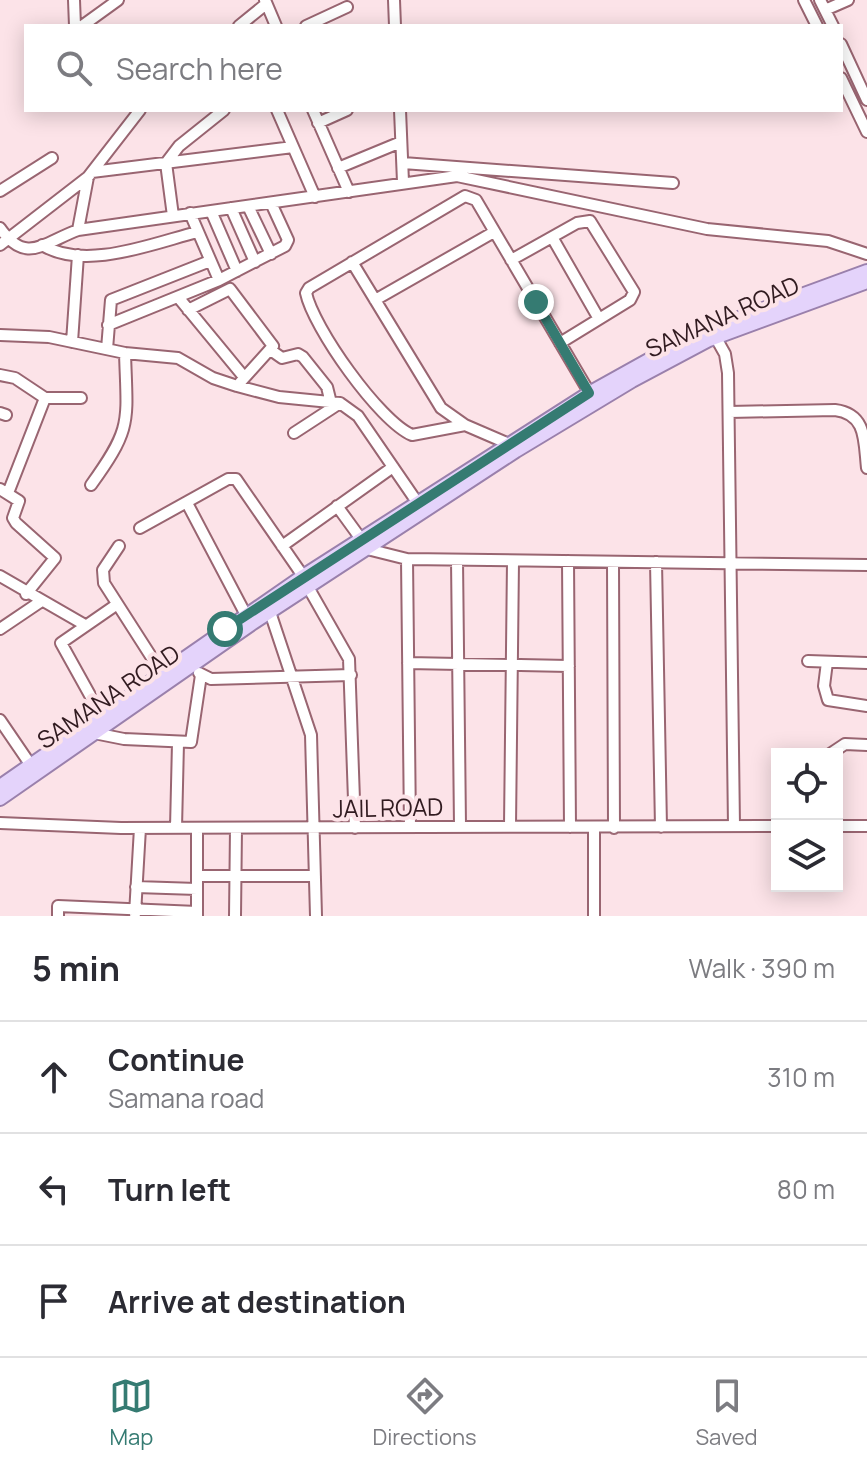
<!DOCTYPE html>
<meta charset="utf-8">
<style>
:root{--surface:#fff;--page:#f7f7f7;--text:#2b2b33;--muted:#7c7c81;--line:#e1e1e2;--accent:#357b72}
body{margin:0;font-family:Manrope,sans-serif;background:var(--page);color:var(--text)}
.controls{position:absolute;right:24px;bottom:24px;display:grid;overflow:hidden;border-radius:0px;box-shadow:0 4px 20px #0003}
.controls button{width:72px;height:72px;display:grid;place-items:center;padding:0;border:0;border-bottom:2px solid var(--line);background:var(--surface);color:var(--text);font:40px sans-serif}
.stop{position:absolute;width:24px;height:24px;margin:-18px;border:6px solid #357b72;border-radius:50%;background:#fff}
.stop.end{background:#357b72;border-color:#fff;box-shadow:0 2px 8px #0008}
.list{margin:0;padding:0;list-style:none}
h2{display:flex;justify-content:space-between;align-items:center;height:104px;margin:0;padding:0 32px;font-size:34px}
h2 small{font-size:26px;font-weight:400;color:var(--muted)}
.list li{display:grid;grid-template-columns:52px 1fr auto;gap:24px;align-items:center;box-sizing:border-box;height:112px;padding:0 32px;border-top:2px solid var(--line)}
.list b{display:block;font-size:30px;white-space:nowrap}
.list p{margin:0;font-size:26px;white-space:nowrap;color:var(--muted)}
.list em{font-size:26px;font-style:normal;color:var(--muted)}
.icon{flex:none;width:44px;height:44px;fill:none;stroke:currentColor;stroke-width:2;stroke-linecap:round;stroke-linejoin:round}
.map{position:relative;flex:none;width:867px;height:916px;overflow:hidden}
.search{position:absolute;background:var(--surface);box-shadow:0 4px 20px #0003;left:24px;right:24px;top:24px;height:88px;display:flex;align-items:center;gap:20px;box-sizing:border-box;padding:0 28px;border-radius:0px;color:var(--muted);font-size:30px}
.sheet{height:440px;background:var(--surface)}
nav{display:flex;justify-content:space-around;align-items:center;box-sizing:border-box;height:112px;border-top:2px solid var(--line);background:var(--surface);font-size:22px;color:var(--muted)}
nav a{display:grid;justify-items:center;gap:4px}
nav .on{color:var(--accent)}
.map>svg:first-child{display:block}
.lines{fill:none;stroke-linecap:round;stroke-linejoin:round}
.minor-casing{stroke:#996571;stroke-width:14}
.major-casing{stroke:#9a80ac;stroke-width:16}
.minor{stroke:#fff;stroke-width:10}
.major{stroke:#e4d3fb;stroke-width:12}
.route{stroke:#357b72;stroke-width:10}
.labels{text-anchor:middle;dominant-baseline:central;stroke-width:8;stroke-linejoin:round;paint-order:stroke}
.street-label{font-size:24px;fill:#311b20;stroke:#fce3e8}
</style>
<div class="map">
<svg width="867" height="916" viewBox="0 0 867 916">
<rect width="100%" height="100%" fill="#fce3e8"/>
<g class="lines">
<g class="minor-casing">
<path id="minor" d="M74,0L75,26
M265,0L276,26
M394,0L395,26
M804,0L817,26
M820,0L833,26
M825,10L848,0
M82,26L118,0
M239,26L266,4
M306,26L347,7
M841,44L867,100
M841,78L867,132
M277,110L315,197
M313,110L349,192
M400,110L403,182
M318,123L347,110
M403,163L673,183
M338,168L401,142
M92,172L293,147
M0,191L52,158
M248,206L271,254
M231,208L255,262
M211,211L237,271
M190,213L219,280
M173,216L166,163L179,146L224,110
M0,228C26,265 43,243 78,230L457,176L707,229L828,241L867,254
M78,230L88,177
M552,237L599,319
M0,245L88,177L140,110
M42,245C85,271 151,244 197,232
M511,260L577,223L590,221L634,292L630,300L560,343
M352,262L441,408L465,425L509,444
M178,297L244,377
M375,300L494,232
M188,310L230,289L273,346L237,386
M108,325L219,280L285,246L288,240L271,203
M0,335L49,337L125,353L178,358L213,378L237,386L279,397L340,403L358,416L417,502
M716,338L725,354L728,373L734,826
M72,342L78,255
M107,349L111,300L210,261
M272,351L282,358L298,354L303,357L327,387L330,399
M0,375L15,378L45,398H81
M729,412L835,410C867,414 864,441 867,468
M0,413L6,415
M465,425L412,435C379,421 313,327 306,293L309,288L465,196L476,200L592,397
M294,433L340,403
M91,485C133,427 127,422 125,353
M0,489L19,501L13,518L16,523L55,558L26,594
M8,493L45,398
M187,503L246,615
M337,506L361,539
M140,528L228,479H236L303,576
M119,546L103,570L104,583L161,672
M282,546L393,467
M367,549L407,559L867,565
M407,559L410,827
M457,560L460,826
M568,561L570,827
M613,562L614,828
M656,562L661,827
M0,576L85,625
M308,587L349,659L355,828
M270,612L311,735L316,916
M0,629L40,602
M808,661L867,663
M827,662L824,686L828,700L867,706
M408,663L569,666
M199,673L211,679L351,675
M101,715L61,643L116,605
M0,720L30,764
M94,733L124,739L191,742L201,675
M830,754L845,744L867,745
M0,823L121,828L777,826
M510,826L513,561
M837,826H867
M176,828L178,743
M197,876H315
M136,887L197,889
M135,914L140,828
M58,916V906L197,912
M197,916V828
M235,916L236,828
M594,916V828"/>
</g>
<g class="major-casing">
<path id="major" d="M0,786L303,576L589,393L695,334L867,271
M0,799L253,623L516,451L632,381L709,340L867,282"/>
</g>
<use href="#minor" class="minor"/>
<use href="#major" class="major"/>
</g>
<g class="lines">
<path class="route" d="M225,629L589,393L536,302"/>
</g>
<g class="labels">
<g class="street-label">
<text transform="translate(722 316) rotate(-24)">SAMANA ROAD</text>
<text transform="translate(108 696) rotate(-34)">SAMANA ROAD</text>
<text transform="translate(388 807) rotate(-1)">JAIL ROAD</text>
</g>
</g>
</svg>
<div class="controls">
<button><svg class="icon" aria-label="locate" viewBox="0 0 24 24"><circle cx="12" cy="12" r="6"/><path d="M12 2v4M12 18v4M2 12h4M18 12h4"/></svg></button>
<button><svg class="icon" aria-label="layers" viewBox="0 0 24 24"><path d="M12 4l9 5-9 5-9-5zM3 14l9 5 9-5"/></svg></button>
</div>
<div class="stop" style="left:225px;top:629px"></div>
<div class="stop end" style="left:536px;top:302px"></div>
<div class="search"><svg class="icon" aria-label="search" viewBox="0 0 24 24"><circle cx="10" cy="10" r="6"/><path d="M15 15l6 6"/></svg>Search here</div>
</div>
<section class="sheet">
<h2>5 min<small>Walk · 390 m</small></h2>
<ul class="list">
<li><svg class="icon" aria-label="ahead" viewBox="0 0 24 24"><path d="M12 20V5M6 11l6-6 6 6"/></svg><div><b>Continue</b><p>Samana road</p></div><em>310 m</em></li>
<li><svg class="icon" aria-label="left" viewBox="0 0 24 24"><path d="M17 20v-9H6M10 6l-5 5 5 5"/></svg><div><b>Turn left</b></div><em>80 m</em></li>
<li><svg class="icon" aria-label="arrive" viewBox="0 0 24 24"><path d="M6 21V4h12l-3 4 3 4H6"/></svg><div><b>Arrive at destination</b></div></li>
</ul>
</section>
<nav>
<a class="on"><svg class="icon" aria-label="map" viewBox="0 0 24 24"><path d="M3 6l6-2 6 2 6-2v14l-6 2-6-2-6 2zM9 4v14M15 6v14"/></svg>Map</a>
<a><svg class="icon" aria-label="directions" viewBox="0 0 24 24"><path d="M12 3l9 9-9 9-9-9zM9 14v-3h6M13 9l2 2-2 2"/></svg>Directions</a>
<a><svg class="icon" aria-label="saved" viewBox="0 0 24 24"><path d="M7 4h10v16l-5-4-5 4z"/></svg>Saved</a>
</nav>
